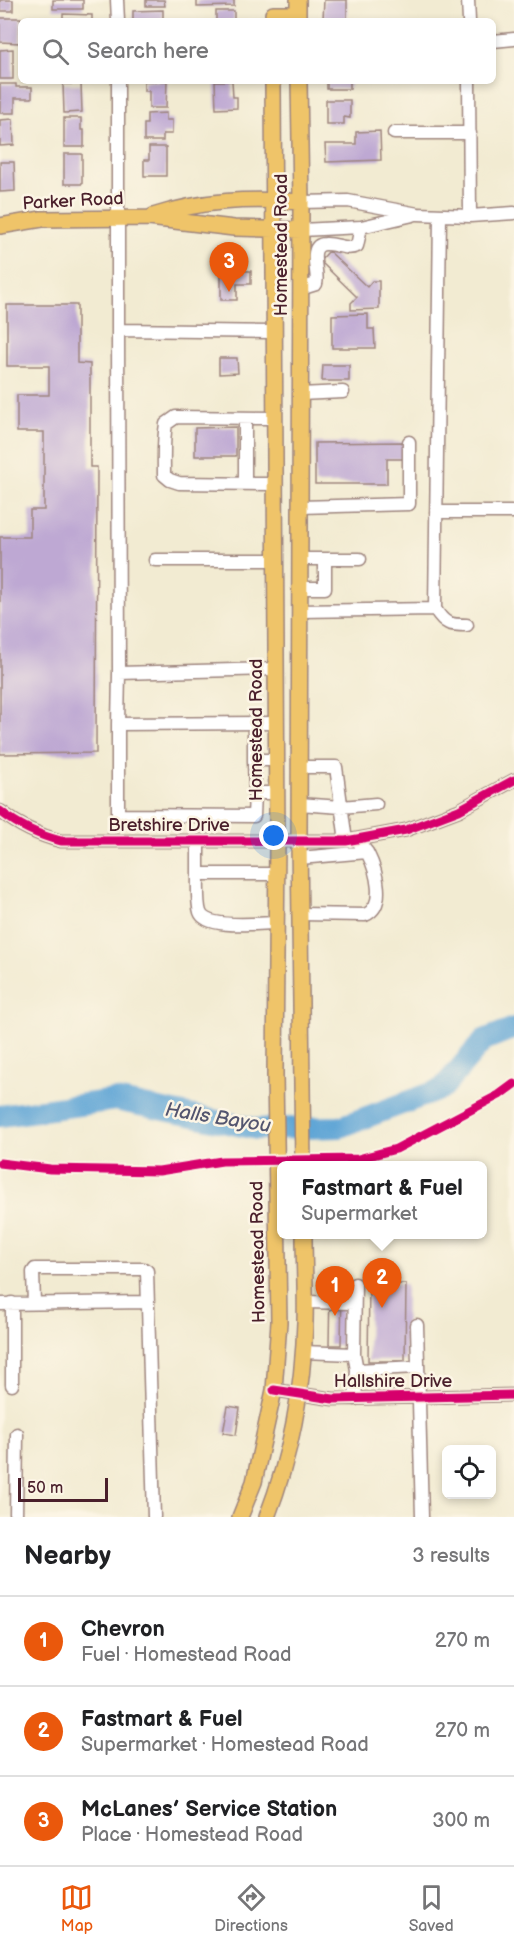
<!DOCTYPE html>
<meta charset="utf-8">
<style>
:root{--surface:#fff;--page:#f2f2f2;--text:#202124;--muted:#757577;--line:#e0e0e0;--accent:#ea580c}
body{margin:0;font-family:"Balsamiq Sans",sans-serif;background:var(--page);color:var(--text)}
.controls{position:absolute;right:18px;bottom:18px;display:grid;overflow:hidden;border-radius:9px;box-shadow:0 3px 9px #0003}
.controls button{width:54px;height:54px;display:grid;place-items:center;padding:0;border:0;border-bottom:2px solid var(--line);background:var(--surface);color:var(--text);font:30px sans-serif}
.scale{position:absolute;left:18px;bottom:15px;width:90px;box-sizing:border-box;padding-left:6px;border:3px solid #4a1f2b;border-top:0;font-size:16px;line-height:21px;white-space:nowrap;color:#4a1f2b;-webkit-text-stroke:4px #fcf5e5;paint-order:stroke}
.you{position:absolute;left:274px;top:836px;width:21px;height:21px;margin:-15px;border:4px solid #fff;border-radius:50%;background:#1a73e8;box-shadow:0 0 0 9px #1a73e833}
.badge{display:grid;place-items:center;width:39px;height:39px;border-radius:50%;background:var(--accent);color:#fff;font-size:20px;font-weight:700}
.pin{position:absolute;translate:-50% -50px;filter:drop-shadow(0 2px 3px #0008)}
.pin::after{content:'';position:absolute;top:32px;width:21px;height:18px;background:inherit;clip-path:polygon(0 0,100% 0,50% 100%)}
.popup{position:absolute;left:277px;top:1161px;width:210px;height:78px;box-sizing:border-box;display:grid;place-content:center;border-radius:9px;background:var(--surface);filter:drop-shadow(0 2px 4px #0005);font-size:20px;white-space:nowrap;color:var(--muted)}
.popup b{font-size:22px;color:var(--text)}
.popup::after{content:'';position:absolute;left:50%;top:100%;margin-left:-12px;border:12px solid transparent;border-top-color:var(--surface)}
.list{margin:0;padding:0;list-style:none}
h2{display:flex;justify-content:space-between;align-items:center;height:78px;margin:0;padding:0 24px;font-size:26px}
h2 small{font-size:20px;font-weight:400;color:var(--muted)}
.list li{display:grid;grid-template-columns:39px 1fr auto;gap:18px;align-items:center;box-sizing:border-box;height:90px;padding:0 24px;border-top:2px solid var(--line)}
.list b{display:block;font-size:22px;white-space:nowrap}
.list p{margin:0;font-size:20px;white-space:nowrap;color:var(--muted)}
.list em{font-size:20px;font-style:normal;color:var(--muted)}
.icon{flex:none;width:33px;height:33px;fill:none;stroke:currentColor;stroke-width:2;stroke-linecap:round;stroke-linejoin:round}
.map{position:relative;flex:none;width:514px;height:1517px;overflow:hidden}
.search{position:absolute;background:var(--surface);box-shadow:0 3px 9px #0003;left:18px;right:18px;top:18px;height:66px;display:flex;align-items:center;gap:15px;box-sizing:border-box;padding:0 21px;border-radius:9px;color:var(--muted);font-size:22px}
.sheet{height:348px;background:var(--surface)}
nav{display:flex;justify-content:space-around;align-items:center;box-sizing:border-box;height:84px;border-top:2px solid var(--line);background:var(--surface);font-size:16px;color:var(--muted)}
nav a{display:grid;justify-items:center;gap:3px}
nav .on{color:var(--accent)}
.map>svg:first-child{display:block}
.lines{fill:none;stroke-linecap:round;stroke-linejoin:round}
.river{stroke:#60a6d6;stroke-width:22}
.building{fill:#bea8d3}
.minor-casing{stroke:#9e857e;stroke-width:15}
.major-casing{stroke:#9e857e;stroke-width:18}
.minor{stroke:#fff;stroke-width:12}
.major{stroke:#efc469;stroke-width:15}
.cycleway-casing{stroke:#fcf5e5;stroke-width:13}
.cycleway{stroke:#d6006c;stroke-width:9}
.labels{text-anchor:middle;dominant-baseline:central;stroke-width:5;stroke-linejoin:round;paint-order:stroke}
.street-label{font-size:18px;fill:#4a1f2b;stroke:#fcf5e5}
.water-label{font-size:20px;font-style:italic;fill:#53556f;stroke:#fcf5e5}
</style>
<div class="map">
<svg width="514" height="1517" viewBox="0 0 514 1517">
<rect width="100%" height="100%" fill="#fcf5e5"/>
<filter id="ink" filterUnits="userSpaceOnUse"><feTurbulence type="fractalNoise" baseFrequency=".0167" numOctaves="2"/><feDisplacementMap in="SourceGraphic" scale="12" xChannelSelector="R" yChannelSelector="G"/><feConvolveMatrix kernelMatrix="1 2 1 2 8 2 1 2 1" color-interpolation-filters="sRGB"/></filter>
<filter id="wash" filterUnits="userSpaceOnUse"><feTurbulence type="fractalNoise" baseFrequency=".008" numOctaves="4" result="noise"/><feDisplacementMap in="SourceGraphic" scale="24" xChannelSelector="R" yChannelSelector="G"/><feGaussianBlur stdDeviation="1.35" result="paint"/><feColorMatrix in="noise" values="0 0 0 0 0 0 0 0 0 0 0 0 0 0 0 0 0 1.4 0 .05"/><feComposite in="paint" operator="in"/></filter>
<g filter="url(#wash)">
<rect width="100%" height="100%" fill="#f2ebd2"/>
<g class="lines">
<path class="river" d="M0,1116L115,1100L257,1129L340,1127L442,1089L484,1040L514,1028"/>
</g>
<g id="blocks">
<path class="building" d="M0,0H13V11H0Z
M53,0H83V9H53Z
M146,0H164L165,6H146Z
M197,0H234V6L197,7Z
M324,0H347V20L323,19Z
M163,10V21H133V11Z
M216,11H234V21H216Z
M63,14L92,15V21H63Z
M0,18H21L20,43L0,42Z
M13,49V79H0V50Z
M144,81H167L166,108H149V91H144Z
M215,81H232L233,97H237V108L216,109Z
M327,81H350V89H327Z
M0,84H16V87H32V98H15V113H0Z
M63,84H81L82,112L64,113Z
M326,100H350V118L344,117V124H326Z
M166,113V120H172V134H163V141H144V124H147V114Z
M64,118H81V130H84V147H64Z
M13,119L14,145L0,146V120Z
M380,131L381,160L326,162L325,144H356V132Z
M149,147H166V176H144V160H149Z
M64,154H82V184H64Z
M0,162H14L15,191L0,192Z
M329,251L367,287L372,281H379V309L351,310V303L357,297L320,261Z
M221,271H251V284H237V300H221Z
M7,305H77V363L90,364V467H97L96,753L0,754V537H30V510H44V432H17V395H49V366H7Z
M368,314V329H374L375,348H332V315Z
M219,358H237L238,373L219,374Z
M323,365H349V381H322Z
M236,427V456H195V428Z
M405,442V459H387V484H315V443Z
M369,1284H406L405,1361H368Z
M330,1287H342L341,1345H329Z
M228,1406L240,1408L236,1435L223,1433Z"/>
</g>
</g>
<g filter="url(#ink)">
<use href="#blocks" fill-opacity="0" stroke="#9e857e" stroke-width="1.5"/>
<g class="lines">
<g class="minor-casing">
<path id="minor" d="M117,0L118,21
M468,0L469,21
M493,41L514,39
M118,81V330
M469,81L470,216
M394,133H470
M301,202L348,201L418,214L470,216L514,213
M301,230L361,227L413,215
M300,289L316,284C320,274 306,245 325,244C337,243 345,251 357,246L361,227
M273,332L118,330L119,673L276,669
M300,394L343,392
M245,418V483
M274,418L176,417L166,424C163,441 164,458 164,475L170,480L179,483L274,484
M300,507L409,504V442
M436,512H514
M300,559H360
M155,560H275
M300,588H325V559
M435,609C445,625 450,625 467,625
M300,611L435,609L440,215
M119,673L118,724L276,723
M118,724V815L254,816L255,793
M254,724V760H276
M254,760L255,793H276
M300,767H336L346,841
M299,804L341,807L376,804
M0,811C19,826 37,835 61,841H346L406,830L459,810L514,780
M198,842V874H276
M300,858L367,852
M198,874C198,884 197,903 200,912C206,930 260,923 276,923
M300,914L365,915C387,906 376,870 368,854C365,849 360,844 356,839
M355,1284L354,1354L357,1370L355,1399
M305,1302L354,1303
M12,1303V1385
M34,1303L33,1272L35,1269H144L147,1271L154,1517
M0,1304L147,1302
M417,1325L422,1517
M303,1352L354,1354
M357,1370L417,1367
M274,1390L333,1399L514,1395
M16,1517L17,1434"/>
</g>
<g class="major-casing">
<path id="major" d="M298,0V21
M273,14H298
M299,81L301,202L299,841L303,1166
M153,216C204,200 248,198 301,202
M0,226L42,219L149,218L234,228L301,230
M240,1517L254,1482L274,1390L279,1322L275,1075L277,841L273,81
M267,1517C291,1455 303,1389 305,1322C306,1293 304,1264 304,1234"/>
</g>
<use href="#minor" class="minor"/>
<use href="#major" class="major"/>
<g class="cycleway-casing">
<path id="cycleway" d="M0,811C19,826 37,835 61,841H346L406,830L459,810L514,780
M0,1163L50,1169L159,1171L222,1161L358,1159L396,1149L499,1095L514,1084
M274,1390L333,1399L514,1395"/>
</g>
<use href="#cycleway" class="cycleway"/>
</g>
</g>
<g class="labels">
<g class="street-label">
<text transform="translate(73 201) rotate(-3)">Parker Road</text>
<text transform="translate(281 245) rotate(-90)">Homestead Road</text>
<text transform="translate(256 730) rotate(-90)">Homestead Road</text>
<text x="169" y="825">Bretshire Drive</text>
<text transform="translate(258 1252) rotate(-91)">Homestead Road</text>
<text x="393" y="1381">Hallshire Drive</text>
</g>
<g class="water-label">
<text transform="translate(218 1118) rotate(9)">Halls Bayou</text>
</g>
</g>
</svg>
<div class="controls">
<button><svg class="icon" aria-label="locate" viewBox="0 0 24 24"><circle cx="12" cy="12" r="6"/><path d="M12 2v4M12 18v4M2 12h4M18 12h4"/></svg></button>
</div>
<div class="scale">50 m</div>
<div class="you"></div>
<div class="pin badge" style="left:335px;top:1316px">1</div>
<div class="pin badge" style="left:382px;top:1308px">2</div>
<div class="popup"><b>Fastmart &amp; Fuel</b>Supermarket</div>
<div class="pin badge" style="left:229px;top:292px">3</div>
<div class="search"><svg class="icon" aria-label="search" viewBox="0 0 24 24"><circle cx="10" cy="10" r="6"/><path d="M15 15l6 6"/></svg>Search here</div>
</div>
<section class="sheet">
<h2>Nearby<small>3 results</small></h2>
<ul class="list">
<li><span class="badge">1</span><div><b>Chevron</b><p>Fuel · Homestead Road</p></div><em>270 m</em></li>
<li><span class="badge">2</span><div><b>Fastmart &amp; Fuel</b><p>Supermarket · Homestead Road</p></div><em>270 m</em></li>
<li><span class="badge">3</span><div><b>McLanes’ Service Station</b><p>Place · Homestead Road</p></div><em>300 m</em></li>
</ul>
</section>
<nav>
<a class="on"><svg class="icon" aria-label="map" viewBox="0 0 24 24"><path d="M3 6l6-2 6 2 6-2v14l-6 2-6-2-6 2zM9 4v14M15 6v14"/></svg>Map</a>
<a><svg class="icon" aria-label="directions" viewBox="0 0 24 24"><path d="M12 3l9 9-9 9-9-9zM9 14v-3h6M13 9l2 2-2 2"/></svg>Directions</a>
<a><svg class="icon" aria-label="saved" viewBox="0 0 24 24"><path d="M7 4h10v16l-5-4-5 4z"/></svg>Saved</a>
</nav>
